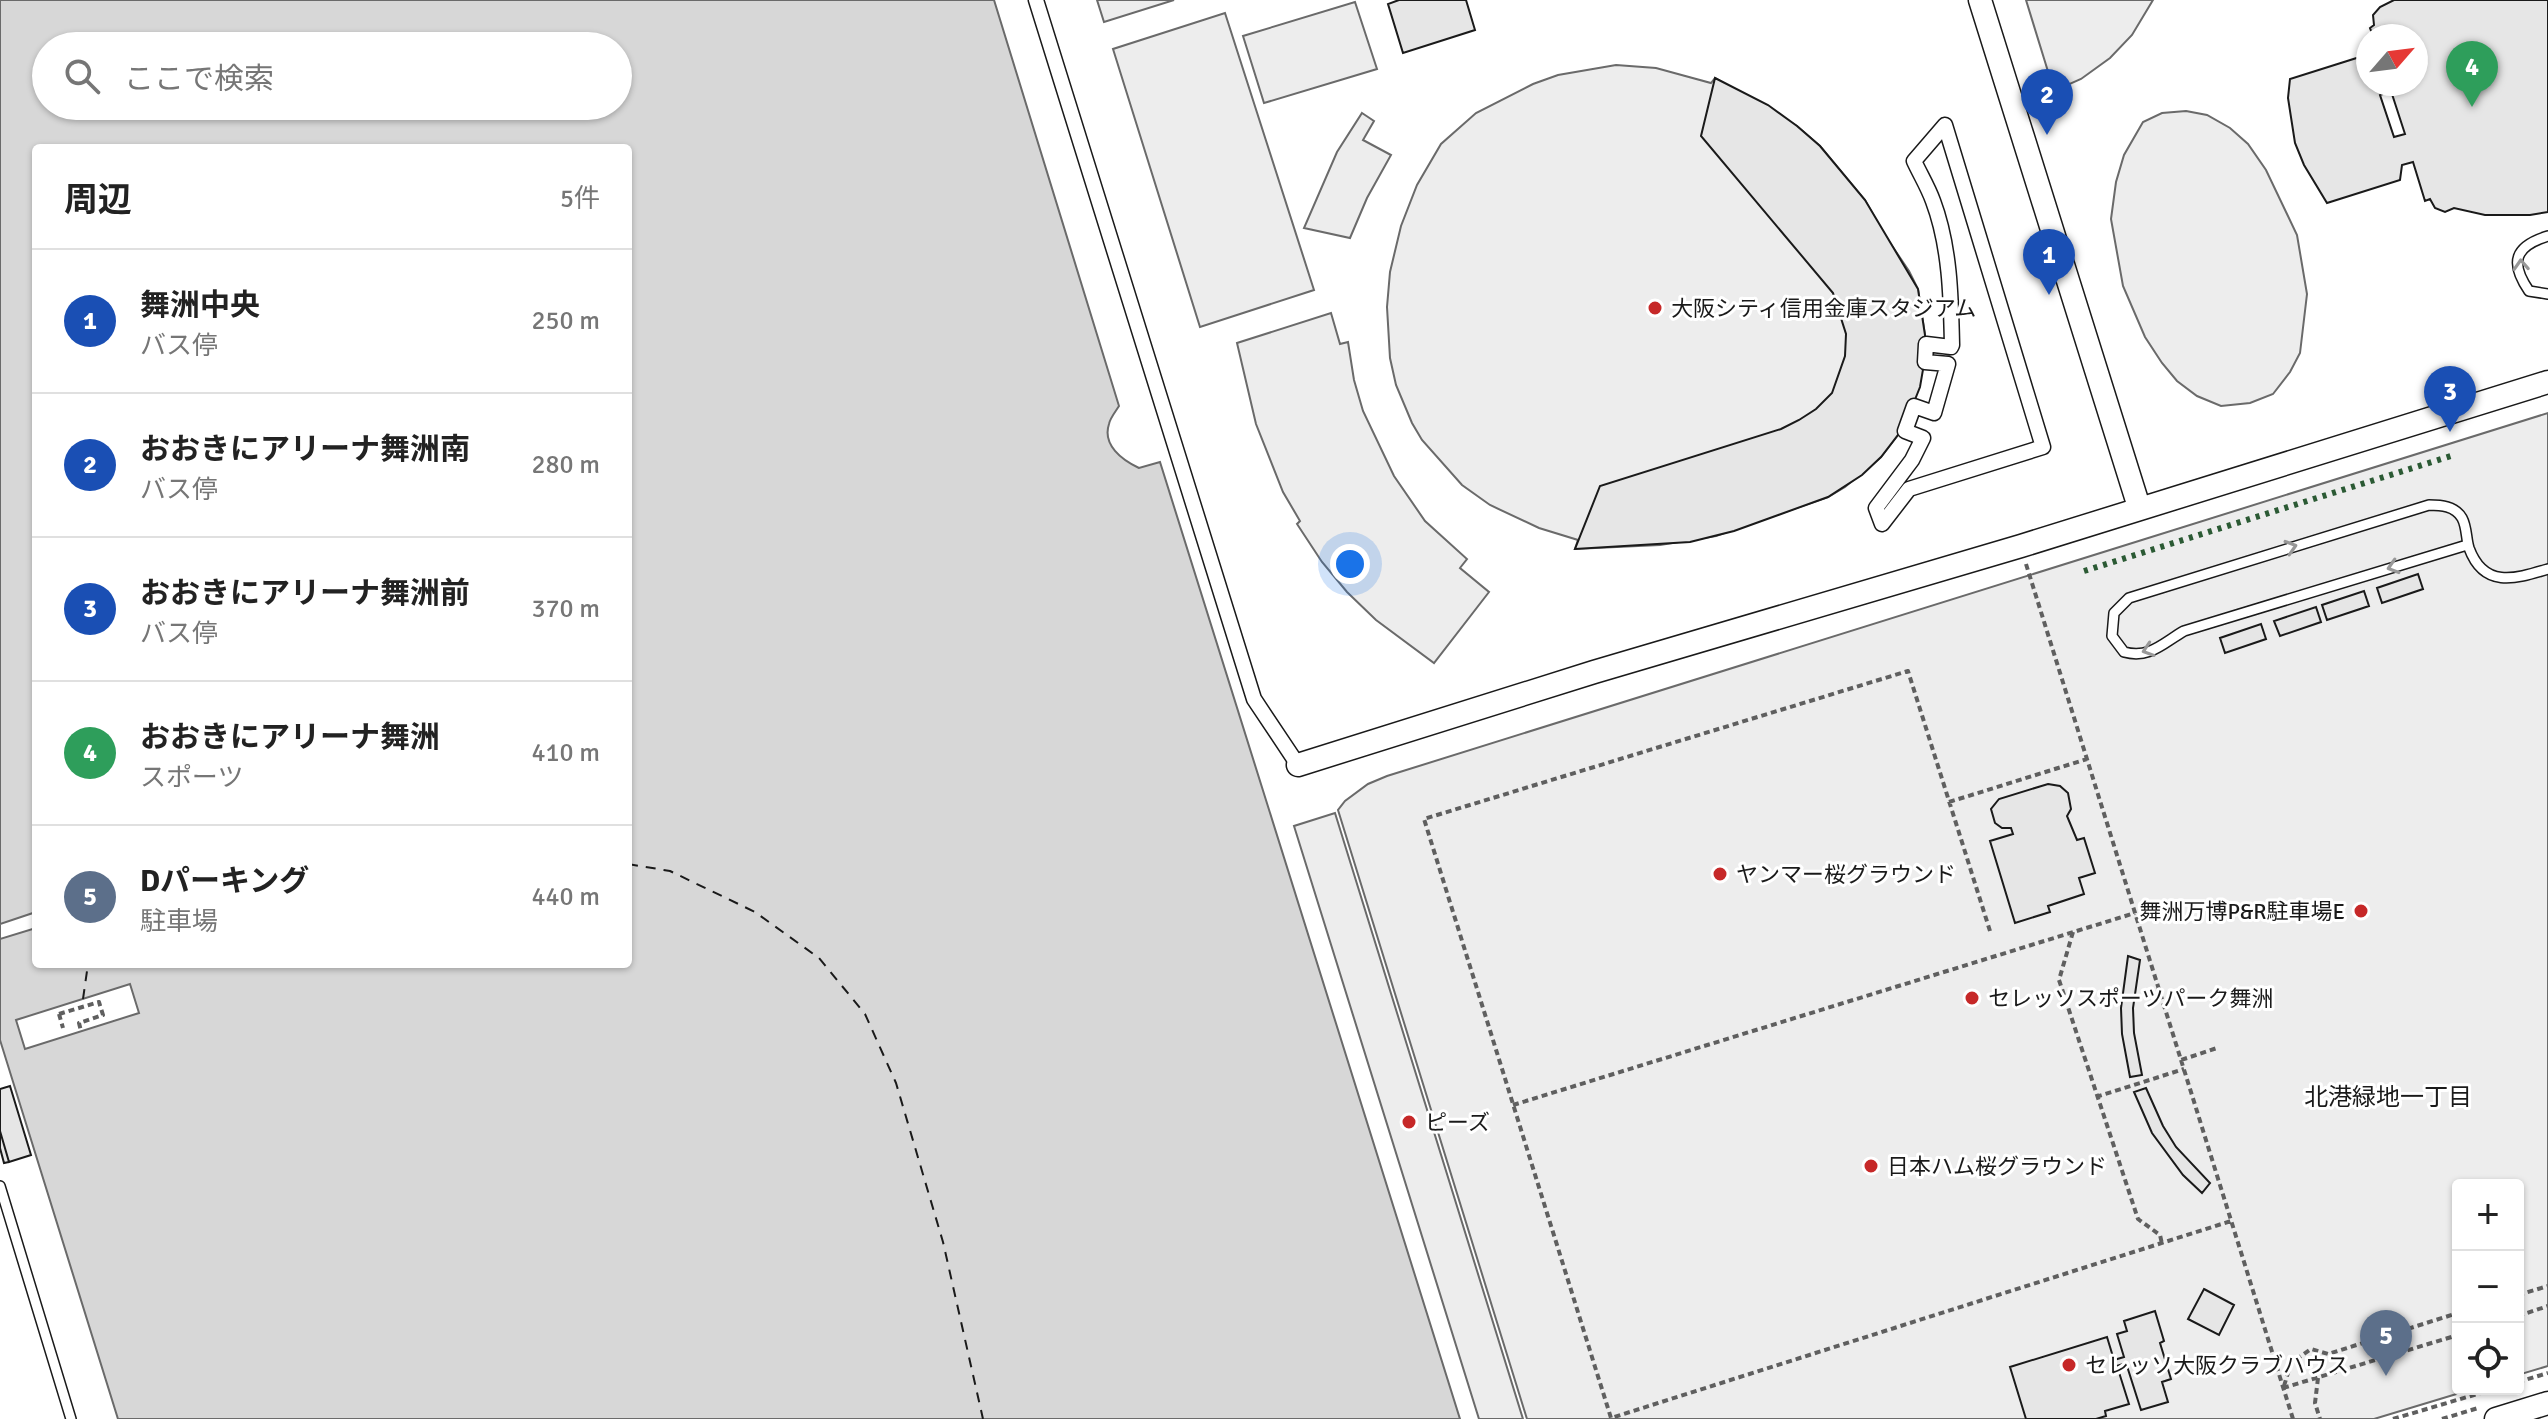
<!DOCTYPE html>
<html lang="ja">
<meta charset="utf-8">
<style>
:root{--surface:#fff;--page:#f2f2f2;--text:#222;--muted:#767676;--line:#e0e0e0;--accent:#b45309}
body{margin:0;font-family:Signika,"Noto Sans JP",sans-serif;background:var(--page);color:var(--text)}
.controls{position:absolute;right:24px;bottom:24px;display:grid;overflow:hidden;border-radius:8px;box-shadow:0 2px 6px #0004}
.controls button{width:72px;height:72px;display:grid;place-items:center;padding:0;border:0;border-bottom:2px solid var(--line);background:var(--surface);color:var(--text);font:40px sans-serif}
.compass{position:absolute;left:2356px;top:24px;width:72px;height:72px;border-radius:50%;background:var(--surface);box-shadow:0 2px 6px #0004;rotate:62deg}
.you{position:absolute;left:1350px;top:564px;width:28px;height:28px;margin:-20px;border:6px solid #fff;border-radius:50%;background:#1a73e8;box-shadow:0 0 0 12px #1a73e833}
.badge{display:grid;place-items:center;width:52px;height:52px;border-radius:50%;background:var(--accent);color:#fff;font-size:26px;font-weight:700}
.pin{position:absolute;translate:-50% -66px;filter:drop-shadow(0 2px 4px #0008)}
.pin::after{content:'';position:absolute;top:42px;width:28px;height:24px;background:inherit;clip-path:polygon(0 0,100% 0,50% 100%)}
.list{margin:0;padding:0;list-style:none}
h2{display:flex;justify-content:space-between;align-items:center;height:104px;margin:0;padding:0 32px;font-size:34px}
h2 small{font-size:26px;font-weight:400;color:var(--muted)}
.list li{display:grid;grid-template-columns:52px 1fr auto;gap:24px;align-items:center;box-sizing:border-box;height:144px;padding:0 32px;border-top:2px solid var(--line)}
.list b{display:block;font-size:30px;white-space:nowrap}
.list p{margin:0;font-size:26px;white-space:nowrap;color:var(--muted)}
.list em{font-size:26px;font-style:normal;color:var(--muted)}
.icon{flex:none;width:44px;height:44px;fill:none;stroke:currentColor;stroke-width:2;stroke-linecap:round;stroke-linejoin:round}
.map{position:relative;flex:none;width:2548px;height:1419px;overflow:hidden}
.search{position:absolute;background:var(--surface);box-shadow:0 2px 6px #0004;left:32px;top:32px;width:600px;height:88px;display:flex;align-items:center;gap:20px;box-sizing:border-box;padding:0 28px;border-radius:44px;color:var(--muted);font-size:30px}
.panel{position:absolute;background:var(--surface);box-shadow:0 2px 6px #0004;left:32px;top:144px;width:600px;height:824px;border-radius:8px}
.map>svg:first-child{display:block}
.built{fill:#ededed;stroke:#6a6a6a;stroke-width:2}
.water{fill:#d7d7d7;stroke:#6a6a6a;stroke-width:2;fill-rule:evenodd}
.pier{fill:#fff;stroke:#6a6a6a;stroke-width:2}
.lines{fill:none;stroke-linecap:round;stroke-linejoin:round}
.ferry{stroke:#1a1a1a;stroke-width:2;stroke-dasharray:10 8;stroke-linecap:butt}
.building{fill:#e6e6e6;stroke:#1a1a1a;stroke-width:2;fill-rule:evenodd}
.service-casing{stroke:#1a1a1a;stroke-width:12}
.pedestrian-casing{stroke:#1a1a1a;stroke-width:17}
.tertiary-casing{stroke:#1a1a1a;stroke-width:25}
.path{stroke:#5f5f5f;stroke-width:4;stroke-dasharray:6 4;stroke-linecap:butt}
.service{stroke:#fff;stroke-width:9}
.pedestrian{stroke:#fff;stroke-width:14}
.tertiary{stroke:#fff;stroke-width:22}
.path-bridge{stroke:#5f5f5f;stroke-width:4;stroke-dasharray:6 4;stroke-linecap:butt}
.hedge{stroke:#2b5a34;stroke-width:6;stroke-dasharray:4 6;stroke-linecap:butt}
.oneway{stroke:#989898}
.poi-dot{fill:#c62828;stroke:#fff;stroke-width:3}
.labels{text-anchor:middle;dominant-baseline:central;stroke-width:6;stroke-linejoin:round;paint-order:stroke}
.poi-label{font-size:22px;fill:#1a1a1a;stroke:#fff;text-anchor:start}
.neighbourhood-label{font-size:24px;fill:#1a1a1a;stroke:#fff}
</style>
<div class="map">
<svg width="2548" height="1419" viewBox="0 0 2548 1419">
<rect width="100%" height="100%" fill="#fff"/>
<path class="built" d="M1097,0H1174L1104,22Z
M2026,0H2153L2132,35L2110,58L2081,79L2054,91Z
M1355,2L1377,69L1264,103L1243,36Z
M1225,13L1314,290L1200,327L1113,49Z
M1616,65L1656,68L1711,83L1715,78L1797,126L1820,146L1865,200L1884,234L1909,271L1918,289L1925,335L1904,427L1881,457L1845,487L1828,497L1716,536L1660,545L1575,549L1578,540L1539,528L1490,505L1462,485L1422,440L1412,423L1396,385L1390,358L1387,307L1390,272L1401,226L1417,185L1441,144L1476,113L1533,84L1558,75Z
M2186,111L2207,115L2230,128L2248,144L2266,170L2297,235L2307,294L2300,353L2290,372L2273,394L2250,403L2221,406L2197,396L2177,381L2162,363L2145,337L2123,286L2111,219L2116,182L2124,155L2143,122L2162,113Z
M1362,113L1374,121L1363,140L1391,155L1367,198L1350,238L1304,228L1337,152Z
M1331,313L1340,344L1348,342L1354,380L1363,411L1394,476L1425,521L1467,559L1460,568L1489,592L1434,663L1376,620L1347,592L1322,562L1297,524L1300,521L1283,492L1256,424L1237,343Z
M2548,413V1366L2518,1375V1185H2458V1389H2473L2374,1419H1527L1338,810L1345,801L1368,784L1387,776Z
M1335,813L1523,1419H1479L1294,826Z"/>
<path class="water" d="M0,0H994L1119,406C1116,411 1110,418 1109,424C1102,445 1122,460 1139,468L1160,462L1460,1419H118L0,1040ZM46,46H618V106H46ZM36,148H628V964H36Z"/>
<path class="pier" d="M36,912V928L0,939V924Z
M130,984L139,1013L25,1049L16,1020Z"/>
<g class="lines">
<path class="ferry" d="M628,864L670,871L755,912L819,958L865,1014L896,1083L943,1242L983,1419
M83,999L88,964"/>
</g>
<path class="building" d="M1399,0H1466L1475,30L1403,53L1388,4Z
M2394,0H2548V212L2530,215H2485L2454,208L2445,212L2435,208L2430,199L2425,201L2413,162L2402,165L2400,180L2327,203L2304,165L2295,143L2288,98L2290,79L2363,56L2368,63V84H2416V36H2373L2370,28L2374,25L2373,15L2380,7ZM2391,91L2405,134L2394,137L2380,95Z
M1715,78L1768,105L1797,126L1820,146L1865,200L1918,289L1925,335V358L1920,387L1904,427L1881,457L1862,475L1828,497L1734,531L1690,542L1575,549L1600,486L1781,429L1799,420L1816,409L1832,393L1845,356L1846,334L1833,293L1701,136Z
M2418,574L2423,589L2382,603L2377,588Z
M2364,591L2369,606L2327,620L2322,605Z
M2316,607L2321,622L2280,636L2274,621Z
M2261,624L2266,639L2225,653L2220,638Z
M2048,784L2060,786L2068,793L2071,809L2067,816L2077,840L2084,838L2095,873L2079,878L2084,894L2048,906L2050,912L2015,923L1990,841L2013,834L2011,828H2002L1995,823L1991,809L1999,799Z
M2128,956L2140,960L2133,1008L2134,1033L2142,1075L2130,1077L2122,1034L2121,1008Z
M10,1086L31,1155L9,1162L0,1131V1089Z
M2146,1088L2163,1126L2176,1147L2210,1183L2202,1193L2183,1175L2152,1133L2134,1092Z
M0,1131L9,1162L4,1163L0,1148Z
M2204,1289L2234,1305L2219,1335L2188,1319Z
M2155,1311L2164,1341L2160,1343L2171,1379L2162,1382L2168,1402L2141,1410L2126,1363L2117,1366L2129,1404L2105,1411L2106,1416L2096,1419H2026L2010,1367L2107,1337L2114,1360L2124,1357L2117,1334L2127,1331L2124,1321Z"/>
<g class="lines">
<g class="service-casing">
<path id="service" d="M2548,236C2515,246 2509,262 2529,291L2548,294
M2467,545L2184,631C2163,643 2150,659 2124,652L2112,636L2114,613L2129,598L2429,505C2441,505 2455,506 2462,518C2467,527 2466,539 2469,548C2484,589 2515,579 2548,569
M0,1186L71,1419"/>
</g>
<g class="pedestrian-casing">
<path id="pedestrian" d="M1036,0L1254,699L1298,765
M1945,125L2043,447L1909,489L1882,524L1876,508L1912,460L1923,438L1905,431L1914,406L1934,413L1948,364L1925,362L1926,344L1951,347L1952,345C1951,297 1950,246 1933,201C1928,187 1920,174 1914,161Z"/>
</g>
<g class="tertiary-casing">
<path id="tertiary" d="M1980,0L2139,507
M1298,765L1594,672L2021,546L2548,382
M2496,1419L2548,1403"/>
</g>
<path class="path" d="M2026,564L2181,1060L2217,1048
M1949,802L2087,759
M1990,931L1908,671L1424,819L1611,1418L2231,1221
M2073,932L2059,980L2138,1219L2160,1235L2162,1244
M59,1014L99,1002L103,1015L79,1023L81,1031
M2181,1060L2293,1419
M2096,1097L2184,1069
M1513,1105L2135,913
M2518,1295L2548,1286
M2518,1316L2548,1306
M2318,1378L2315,1403L2320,1419
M2518,1382L2548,1373
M2284,1386L2291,1363L2311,1349L2328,1354L2458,1313
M2283,1388L2458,1335
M2393,1419L2494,1389
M2442,1419L2478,1408"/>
<use href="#service" class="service"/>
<use href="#pedestrian" class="pedestrian"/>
<use href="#tertiary" class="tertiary"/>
<path class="path-bridge" d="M59,1014L63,1028"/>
<path class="hedge" d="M2084,571L2454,455"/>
</g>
<defs><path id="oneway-chevron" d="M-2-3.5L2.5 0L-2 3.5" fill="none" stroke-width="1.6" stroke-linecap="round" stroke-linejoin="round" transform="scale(2)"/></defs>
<g class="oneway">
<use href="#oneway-chevron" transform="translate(2521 265) rotate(-93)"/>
<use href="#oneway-chevron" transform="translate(2291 547) rotate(-17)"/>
<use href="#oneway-chevron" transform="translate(2393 567) rotate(163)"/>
<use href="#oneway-chevron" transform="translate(2148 650) rotate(162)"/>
</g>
<g class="poi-dot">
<circle cx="1655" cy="308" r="8"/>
<circle cx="1720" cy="874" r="8"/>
<circle cx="2361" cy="911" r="8"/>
<circle cx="1972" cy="998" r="8"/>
<circle cx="1409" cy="1122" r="8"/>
<circle cx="1871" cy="1166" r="8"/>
<circle cx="2069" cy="1365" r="8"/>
</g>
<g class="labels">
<g class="poi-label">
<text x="1671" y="308">大阪シティ信用金庫スタジアム</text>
<text x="1736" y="874">ヤンマー桜グラウンド</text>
<text x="2345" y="911" text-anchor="end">舞洲万博P&amp;R駐車場E</text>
<text x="1988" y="998">セレッソスポーツパーク舞洲</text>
<text x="1425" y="1122">ピーズ</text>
<text x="1887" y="1166">日本ハム桜グラウンド</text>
<text x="2085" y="1365">セレッソ大阪クラブハウス</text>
</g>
<g class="neighbourhood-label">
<text x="2388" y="1097">北港緑地一丁目</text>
</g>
</g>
</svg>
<div class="controls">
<button>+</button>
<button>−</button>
<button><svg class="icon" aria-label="locate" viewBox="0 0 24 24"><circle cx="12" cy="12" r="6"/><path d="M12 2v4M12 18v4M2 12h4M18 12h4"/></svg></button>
</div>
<svg class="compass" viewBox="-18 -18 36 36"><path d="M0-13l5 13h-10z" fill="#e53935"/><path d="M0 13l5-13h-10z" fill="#767676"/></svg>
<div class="you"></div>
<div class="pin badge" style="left:2049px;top:295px;background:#1a4fb4">1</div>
<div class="pin badge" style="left:2047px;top:135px;background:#1a4fb4">2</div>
<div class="pin badge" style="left:2450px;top:432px;background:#1a4fb4">3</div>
<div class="pin badge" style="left:2472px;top:107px;background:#2e9e5b">4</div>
<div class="pin badge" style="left:2386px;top:1376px;background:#5c6f8a">5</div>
<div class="search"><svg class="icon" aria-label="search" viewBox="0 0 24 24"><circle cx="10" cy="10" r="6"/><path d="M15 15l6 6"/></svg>ここで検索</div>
<section class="panel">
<h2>周辺<small>5件</small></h2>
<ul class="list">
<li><span class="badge" style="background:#1a4fb4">1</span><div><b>舞洲中央</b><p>バス停</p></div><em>250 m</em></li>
<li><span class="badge" style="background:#1a4fb4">2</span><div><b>おおきにアリーナ舞洲南</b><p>バス停</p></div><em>280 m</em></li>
<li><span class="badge" style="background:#1a4fb4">3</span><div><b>おおきにアリーナ舞洲前</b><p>バス停</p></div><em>370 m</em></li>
<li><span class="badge" style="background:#2e9e5b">4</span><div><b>おおきにアリーナ舞洲</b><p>スポーツ</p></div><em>410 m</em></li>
<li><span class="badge" style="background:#5c6f8a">5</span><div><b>Dパーキング</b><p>駐車場</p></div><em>440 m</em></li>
</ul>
</section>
</div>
